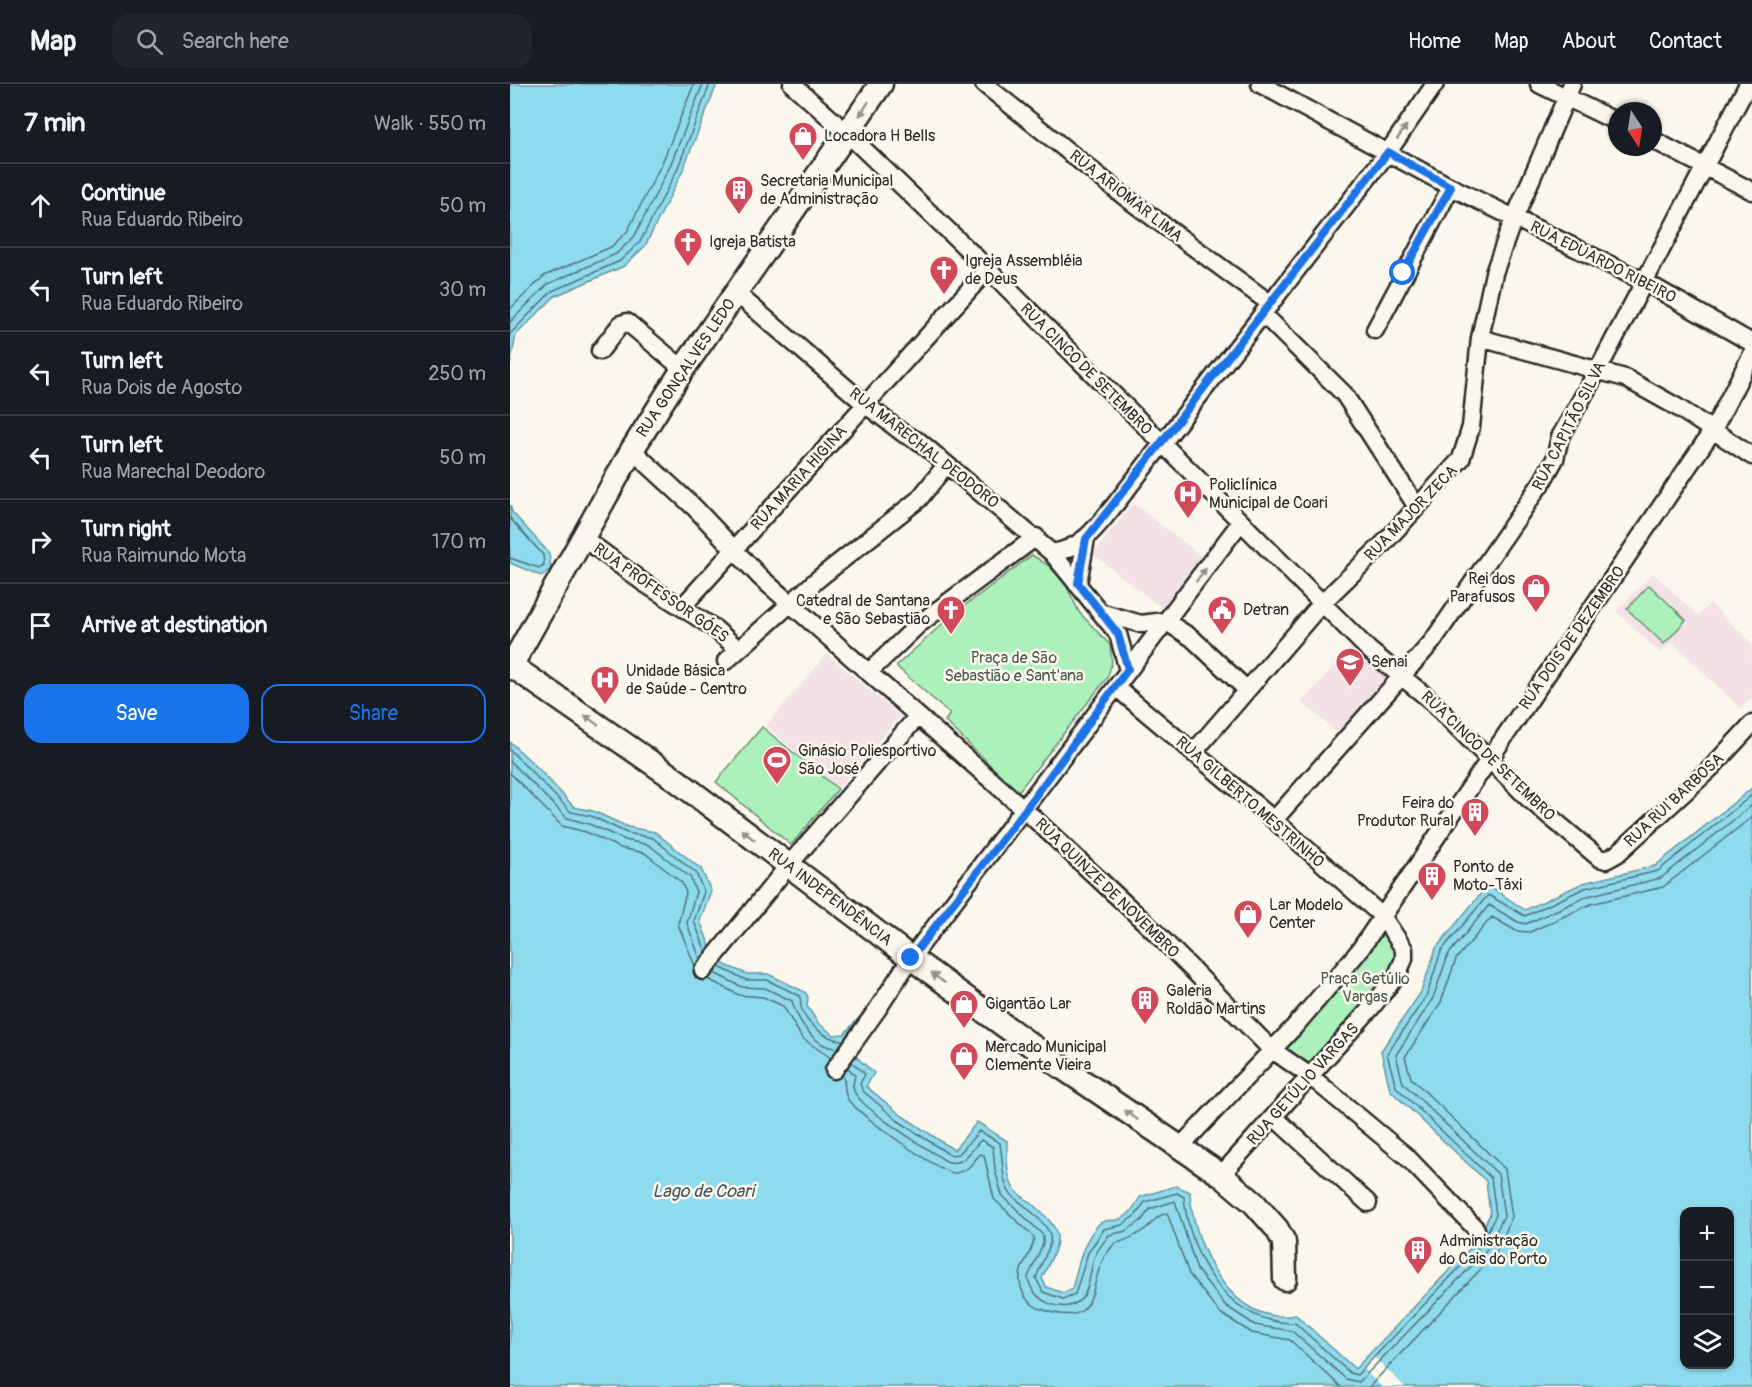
<!DOCTYPE html>
<meta charset="utf-8">
<style>
:root{--surface:#171b24;--page:#20242c;--text:#f1f3f6;--muted:#9ea1a6;--line:#363941;--accent:#1a73e8}
body{margin:0;font-family:Pangolin,sans-serif;background:var(--page);color:var(--text)}
.controls{position:absolute;right:18px;bottom:18px;display:grid;overflow:hidden;border-radius:12px;box-shadow:0 2px 4px #0004}
.controls button{width:54px;height:54px;display:grid;place-items:center;padding:0;border:0;border-bottom:2px solid var(--line);background:var(--surface);color:var(--text);font:30px sans-serif}
.compass{position:absolute;left:1098px;top:18px;width:54px;height:54px;border-radius:50%;background:var(--surface);box-shadow:0 2px 4px #0004;rotate:168deg}
.stop{position:absolute;width:18px;height:18px;margin:-14px;border:4px solid #1a73e8;border-radius:50%;background:#fff}
.stop.end{background:#1a73e8;border-color:#fff;box-shadow:0 2px 6px #0008}
.list{margin:0;padding:0;list-style:none}
h2{display:flex;justify-content:space-between;align-items:center;height:78px;margin:0;padding:0 24px;font-size:26px}
h2 small{font-size:20px;font-weight:400;color:var(--muted)}
.list li{display:grid;grid-template-columns:39px 1fr auto;gap:18px;align-items:center;box-sizing:border-box;height:84px;padding:0 24px;border-top:2px solid var(--line)}
.list b{display:block;font-size:22px;white-space:nowrap}
.list p{margin:0;font-size:20px;white-space:nowrap;color:var(--muted)}
.list em{font-size:20px;font-style:normal;color:var(--muted)}
.actions{display:flex;gap:12px;padding:18px 24px}
.actions a{flex:1;padding:14px 0;border:2px solid var(--accent);border-radius:18px;text-align:center;font-size:21px;color:var(--accent)}
.actions .main{background:var(--accent);color:#fff}
.icon{flex:none;width:33px;height:33px;fill:none;stroke:currentColor;stroke-width:2;stroke-linecap:round;stroke-linejoin:round}
.map{position:relative;flex:none;width:1242px;height:1303px;overflow:hidden}
header{display:flex;align-items:center;gap:36px;box-sizing:border-box;height:84px;padding:0 30px;background:var(--surface);border-bottom:2px solid var(--line)}
header strong{font-size:28px}
nav{display:flex;gap:33px;margin-inline-start:auto;font-size:21px}
.search{width:420px;height:54px;background:var(--page);display:flex;align-items:center;gap:15px;box-sizing:border-box;padding:0 21px;border-radius:18px;color:var(--muted);font-size:22px}
main{display:flex}
aside{flex:1;background:var(--surface)}
.map>svg:first-child{display:block}
.built{fill:#f2e2e6}
.green{fill:#acf1bb;stroke:#6c8e73;stroke-width:1.5}
.water{fill:#8edbed;stroke:#66959f;stroke-width:1.5;fill-rule:evenodd}
.pier{fill:#fbf7ec}
.lines{fill:none;stroke-linecap:round;stroke-linejoin:round}
.shore{stroke:#537179;stroke-width:1.5}
.street-casing{stroke:#2b2b2b;stroke-width:21}
.secondary-casing{stroke:#2b2b2b;stroke-width:27}
.street{stroke:#fbf7ec;stroke-width:16}
.secondary{stroke:#fbf7ec;stroke-width:22}
.oneway{fill:#93918c}
.route{stroke:#1a73e8;stroke-width:8}
.labels{text-anchor:middle;dominant-baseline:central;stroke-width:5;stroke-linejoin:round;paint-order:stroke}
.poi-label{font-size:16px;fill:#2b2b2b;stroke:#fbf7ec;text-anchor:start}
.street-label{font-size:16px;fill:#2b2b2b;stroke:#fbf7ec}
.park-label{font-size:16px;fill:#4b5c4f;stroke:#fbf7ec}
.water-label{font-size:18px;font-style:italic;fill:#44575c;stroke:#fbf7ec}
</style>
<header>
<strong>Map</strong>
<div class="search"><svg class="icon" aria-label="search" viewBox="0 0 24 24"><circle cx="10" cy="10" r="6"/><path d="M15 15l6 6"/></svg>Search here</div>
<nav><a>Home</a><a>Map</a><a>About</a><a>Contact</a></nav>
</header>
<main>
<aside>
<h2>7 min<small>Walk · 550 m</small></h2>
<ul class="list">
<li><svg class="icon" aria-label="ahead" viewBox="0 0 24 24"><path d="M12 20V5M6 11l6-6 6 6"/></svg><div><b>Continue</b><p>Rua Eduardo Ribeiro</p></div><em>50 m</em></li>
<li><svg class="icon" aria-label="left" viewBox="0 0 24 24"><path d="M17 20v-9H6M10 6l-5 5 5 5"/></svg><div><b>Turn left</b><p>Rua Eduardo Ribeiro</p></div><em>30 m</em></li>
<li><svg class="icon" aria-label="left" viewBox="0 0 24 24"><path d="M17 20v-9H6M10 6l-5 5 5 5"/></svg><div><b>Turn left</b><p>Rua Dois de Agosto</p></div><em>250 m</em></li>
<li><svg class="icon" aria-label="left" viewBox="0 0 24 24"><path d="M17 20v-9H6M10 6l-5 5 5 5"/></svg><div><b>Turn left</b><p>Rua Marechal Deodoro</p></div><em>50 m</em></li>
<li><svg class="icon" aria-label="right" viewBox="0 0 24 24"><path d="M7 20v-9h11M14 6l5 5-5 5"/></svg><div><b>Turn right</b><p>Rua Raimundo Mota</p></div><em>170 m</em></li>
<li><svg class="icon" aria-label="arrive" viewBox="0 0 24 24"><path d="M6 21V4h12l-3 4 3 4H6"/></svg><div><b>Arrive at destination</b></div></li>
</ul>
<div class="actions"><a class="main">Save</a><a>Share</a></div>
</aside>
<div class="map">
<svg width="1242" height="1303" viewBox="0 0 1242 1303">
<rect width="100%" height="100%" fill="#fbf7ec"/>
<filter id="ink" filterUnits="userSpaceOnUse"><feTurbulence type="fractalNoise" baseFrequency=".0167" numOctaves="2"/><feDisplacementMap in="SourceGraphic" scale="12" xChannelSelector="R" yChannelSelector="G"/><feConvolveMatrix kernelMatrix="1 2 1 2 8 2 1 2 1" color-interpolation-filters="sRGB"/></filter>
<g filter="url(#ink)">
<path class="built" d="M623,419L694,474L654,526L583,470Z
M1143,489L1188,532L1200,519L1242,560V613L1231,625L1162,558L1150,569L1106,527Z
M841,563L881,598L832,653L792,618Z
M317,570L390,632L328,704L256,642Z"/>
<path class="green" d="M522,471L539,482L555,499L569,528L600,561L602,579L597,594L508,708L435,637L440,630L386,582L441,532Z
M1139,501L1176,536L1154,560L1117,525Z
M252,643L328,705L281,761L206,698Z
M872,845L902,864L899,889L885,910L809,995L772,962Z"/>
<path class="water" d="M0,0H207L172,88L135,162L114,182L45,212L6,251L0,281Z
M0,421L2,428L39,469L41,485L31,492L0,479Z
M0,658L28,684L64,723L83,727L118,743L145,748L191,785L201,807L190,837L202,867L215,881L237,890H258L295,908L298,913L297,922L308,939L324,951L334,950L356,926L363,930L343,970L364,989L356,1002L391,1031L444,1066L467,1038L497,1057C497,1071 496,1090 503,1103C506,1109 516,1115 521,1119C557,1150 551,1154 532,1194L536,1203L553,1209L562,1205C568,1183 572,1157 589,1140C595,1135 601,1137 607,1136C618,1134 625,1122 630,1113L666,1102L680,1108C683,1161 721,1244 786,1231L845,1285L966,1158L980,1130L976,1097L880,1006L871,967L911,908L926,864L978,801L1015,826L1073,799L1145,782L1242,704V1303H0ZM1174,1128H1220V1280H1174Z"/>
<path class="pier" d="M863,1272L895,1303H872L852,1284Z"/>
<g class="lines">
<path class="shore" d="M0,225L34,192L101,163L117,148L152,79L184,0
M0,238L38,200L106,170L124,153L160,82L193,0
M0,250L42,207L110,177L130,158L167,86L200,0
M0,434L33,471L34,481L29,484L0,474
M0,666L61,728L81,732L117,749L143,754L186,789L194,808L184,837L196,868
M0,677L57,734L79,740L115,756L139,761L180,793L186,808L177,839L190,875
M0,689L52,742L76,748L110,764L135,769L172,799L176,809L168,840L185,882
M209,883L236,896H257L290,912C291,915 290,919 291,922C293,938 318,957 333,956
M204,889L232,903L255,904L282,917C287,935 304,964 327,964
M198,895L229,911L253,913L273,922L292,954L321,974
M342,978L355,990L350,1000L353,1007L387,1036L440,1071L449,1070L469,1047L490,1059C493,1074 491,1092 498,1106C501,1112 510,1118 515,1122C553,1155 541,1153 526,1194L533,1208L553,1215L565,1210L578,1169L594,1145L612,1141L626,1131L635,1118L667,1109L674,1113C679,1173 718,1240 785,1239L840,1289L847,1291L970,1162L986,1131L981,1094L886,1003L877,970L917,911L931,867L978,811L1015,832L1075,804L1148,787L1242,711
M338,984L345,991C344,997 341,1003 345,1009C355,1027 416,1064 436,1077C453,1084 460,1067 471,1056L483,1063L485,1086L492,1111L533,1151V1160L518,1193C520,1216 554,1233 571,1215C580,1206 580,1186 584,1174C587,1166 594,1158 599,1151L616,1147L631,1137L640,1125L665,1117L687,1186L716,1222L745,1241L782,1247L836,1295L849,1298L976,1167L994,1132L988,1090L893,999L886,971L923,914L938,871L979,821L1008,838L1016,840L1078,812L1151,794L1242,721
M332,991C337,999 332,1008 339,1017C351,1031 429,1089 445,1089C457,1088 463,1079 470,1070L474,1071L484,1115L524,1153C524,1169 508,1181 510,1197C511,1210 519,1221 531,1225C588,1245 578,1208 593,1175C596,1170 600,1165 604,1160C615,1157 624,1153 634,1146C644,1139 645,1132 657,1129L679,1190L710,1229L742,1249L780,1256L831,1303
M859,1303L986,1169L1002,1133L995,1085L901,994L895,973L931,918L946,875L982,833L1006,847L1020,848L1081,820L1153,803L1242,733"/>
<g class="street-casing">
<path id="street" d="M282,0L338,50L478,185L859,566L918,614L1019,715L1089,774L1096,776L1107,770L1202,683L1242,640
M474,0L615,113L761,220
M750,0L941,103L1133,197L1242,259
M1029,0L1107,38
M1143,56L1242,107
M226,209L355,320L394,350L410,358L542,469L608,550L618,586
M753,230L834,310L907,423
M865,246L941,103
M970,254L1115,294L1167,323L1242,372
M90,267L111,240L117,238L173,285
M122,366L185,424L250,493L515,726L643,846L761,965L800,992L896,1072L966,1145
M72,453L134,499L204,544L228,565
M542,469C574,464 588,441 607,418L878,68L925,0
M568,499L576,455
M173,522L478,185
M593,529L631,540L655,537
M655,537L682,554L737,606
M216,577L308,495L409,415L436,381
M359,588L409,540L526,453
M607,604L764,736L872,832L894,865V875L887,891L861,924L711,1091
M683,669L812,519L875,458L951,375L961,343L970,254L984,189L999,147L1062,0
M764,736L922,558L1032,398L1045,375L1050,353L1088,286L1238,0
M193,887L278,782L407,633
M324,986L367,926L401,874L730,439
M764,1033L858,1119
M669,1064L785,942L849,867L1203,346L1242,270"/>
</g>
<g class="secondary-casing">
<path id="secondary" d="M2,582L165,695L401,874L547,980L711,1091L744,1119L767,1145L774,1158L775,1195
M0,584L122,366L173,285L371,0"/>
</g>
<use href="#street" class="street"/>
<use href="#secondary" class="secondary"/>
</g>
<defs><path id="oneway-solid" d="M-6-.8H1V-3.2L6.5 0L1 3.2V.8H-6Z" transform="scale(1.5)"/></defs>
<g class="oneway">
<use href="#oneway-solid" transform="translate(354 25) rotate(123)"/>
<use href="#oneway-solid" transform="translate(892 48) rotate(-56)"/>
<use href="#oneway-solid" transform="translate(691 491) rotate(-53)"/>
<use href="#oneway-solid" transform="translate(81 636) rotate(-145)"/>
<use href="#oneway-solid" transform="translate(238 751) rotate(-142)"/>
<use href="#oneway-solid" transform="translate(428 894) rotate(-144)"/>
<use href="#oneway-solid" transform="translate(621 1031) rotate(-145)"/>
</g>
</g>
<g class="lines" filter="url(#ink)">
<path class="route" d="M401,874L515,726L618,585L608,550L568,499L576,455L878,68L941,103L893,189"/>
</g>
<defs>
<g id="shop-pin" transform="scale(1.5)"><path d="M0 17L-7.5 6A9.5 9.5 0 1 1 7.5 6Z" fill="#d1495b" stroke="#fbf7ec"/><path d="M-5-2.5h2.3a2.7 3.5 0 0 1 5.4 0H5L5.5 6h-11ZM-1.5-2.5h3a1.5 2.3 0 0 0-3 0Z" fill="#fff"/></g>
<g id="building-pin" transform="scale(1.5)"><path d="M0 17L-7.5 6A9.5 9.5 0 1 1 7.5 6Z" fill="#d1495b" stroke="#fbf7ec"/><path d="M-4-6H4V6H1V3H-1V6H-4ZM-2.5-4.3h1.7v1.8h-1.7ZM.8-4.3h1.7v1.8H.8ZM-2.5-1h1.7V.8h-1.7ZM.8-1h1.7V.8H.8Z" fill="#fff"/></g>
<g id="church-pin" transform="scale(1.5)"><path d="M0 17L-7.5 6A9.5 9.5 0 1 1 7.5 6Z" fill="#d1495b" stroke="#fbf7ec"/><path d="M-1.2-6h2.4v3.5h3.3v2.4h-3.3V6h-2.4V-.1h-3.3v-2.4h3.3Z" fill="#fff"/></g>
<g id="hospital-pin" transform="scale(1.5)"><path d="M0 17L-7.5 6A9.5 9.5 0 1 1 7.5 6Z" fill="#d1495b" stroke="#fbf7ec"/><path d="M-5-5h3v3.5h4V-5h3V5h-3V1.5h-4V5h-3Z" fill="#fff"/></g>
<g id="civic-pin" transform="scale(1.5)"><path d="M0 17L-7.5 6A9.5 9.5 0 1 1 7.5 6Z" fill="#d1495b" stroke="#fbf7ec"/><path d="M-.6-6.5H3V-4.5H.6V-3L4-1V1h2V6H-6V1h2V-1L-.6-3ZM-1.2 2.5V6h2.4V2.5Z" fill="#fff"/></g>
<g id="university-pin" transform="scale(1.5)"><path d="M0 17L-7.5 6A9.5 9.5 0 1 1 7.5 6Z" fill="#d1495b" stroke="#fbf7ec"/><path d="M0-5L7-2L0 1L-7-2ZM-4 1L0 2.5L4 1V4Q0 6-4 4Z" fill="#fff"/></g>
<g id="stadium-pin" transform="scale(1.5)"><path d="M0 17L-7.5 6A9.5 9.5 0 1 1 7.5 6Z" fill="#d1495b" stroke="#fbf7ec"/><path d="M0-5a6.5 5 0 1 0 0 10a6.5 5 0 1 0 0-10ZM-3.5-1.8h7v3.6h-7Z" fill="#fff"/></g>
</defs>
<g fill-rule="evenodd">
<use href="#shop-pin" x="293" y="52"/>
<use href="#building-pin" x="229" y="106"/>
<use href="#church-pin" x="178" y="158"/>
<use href="#church-pin" x="434" y="186"/>
<use href="#hospital-pin" x="678" y="410"/>
<use href="#shop-pin" x="1026" y="504"/>
<use href="#church-pin" x="441" y="526"/>
<use href="#civic-pin" x="712" y="526"/>
<use href="#university-pin" x="840" y="578"/>
<use href="#hospital-pin" x="95" y="596"/>
<use href="#stadium-pin" x="267" y="676"/>
<use href="#building-pin" x="965" y="728"/>
<use href="#building-pin" x="922" y="792"/>
<use href="#shop-pin" x="738" y="830"/>
<use href="#building-pin" x="635" y="916"/>
<use href="#shop-pin" x="454" y="920"/>
<use href="#shop-pin" x="454" y="972"/>
<use href="#building-pin" x="908" y="1166"/>
</g>
<g class="labels">
<g class="poi-label">
<text x="314" y="52">Locadora H Bells</text>
<text x="250" y="97">Secretaria Municipal<tspan x="250" dy="18">de Administração</tspan></text>
<text x="199" y="158">Igreja Batista</text>
<text x="455" y="177">Igreja Assembléia<tspan x="455" dy="18">de Deus</tspan></text>
<text x="699" y="401">Policlínica<tspan x="699" dy="18">Municipal de Coari</tspan></text>
<text x="1005" y="495" text-anchor="end">Rei dos<tspan x="1005" dy="18">Parafusos</tspan></text>
<text x="420" y="517" text-anchor="end">Catedral de Santana<tspan x="420" dy="18">e São Sebastião</tspan></text>
<text x="733" y="526">Detran</text>
<text x="861" y="578">Senai</text>
<text x="116" y="587">Unidade Básica<tspan x="116" dy="18">de Saúde - Centro</tspan></text>
<text x="288" y="667">Ginásio Poliesportivo<tspan x="288" dy="18">São José</tspan></text>
<text x="944" y="719" text-anchor="end">Feira do<tspan x="944" dy="18">Produtor Rural</tspan></text>
<text x="943" y="783">Ponto de<tspan x="943" dy="18">Moto-Táxi</tspan></text>
<text x="759" y="821">Lar Modelo<tspan x="759" dy="18">Center</tspan></text>
<text x="656" y="907">Galeria<tspan x="656" dy="18">Roldão Martins</tspan></text>
<text x="475" y="920">Gigantão Lar</text>
<text x="475" y="963">Mercado Municipal<tspan x="475" dy="18">Clemente Vieira</tspan></text>
<text x="929" y="1157">Administração<tspan x="929" dy="18">do Cais do Porto</tspan></text>
</g>
<g class="street-label">
<text transform="translate(616 112) rotate(38)">RUA ARIOMAR LIMA</text>
<text transform="translate(1093 178) rotate(27)">RUA EDUARDO RIBEIRO</text>
<text transform="translate(176 284) rotate(-56)">RUA GONÇALVES LEDO</text>
<text transform="translate(576 285) rotate(45)">RUA CINCO DE SETEMBRO</text>
<text transform="translate(1059 342) rotate(-63)">RUA CAPITÃO SILVA</text>
<text transform="translate(414 364) rotate(38)">RUA MARECHAL DEODORO</text>
<text transform="translate(289 394) rotate(-48)">RUA MARIA HIGINA</text>
<text transform="translate(901 429) rotate(-46)">RUA MAJOR ZECA</text>
<text transform="translate(151 509) rotate(35)">RUA PROFESSOR GÓES</text>
<text transform="translate(1062 554) rotate(-55)">RUA DOIS DE DEZEMBRO</text>
<text transform="translate(978 672) rotate(44)">RUA CINCO DE SETEMBRO</text>
<text transform="translate(1164 716) rotate(-43)">RUA RUI BARBOSA</text>
<text transform="translate(740 718) rotate(41)">RUA GILBERTO MESTRINHO</text>
<text transform="translate(597 804) rotate(44)">RUA QUINZE DE NOVEMBRO</text>
<text transform="translate(320 813) rotate(37)">RUA INDEPENDÊNCIA</text>
<text transform="translate(793 1000) rotate(-48)">RUA GETÚLIO VARGAS</text>
</g>
<g class="park-label">
<text x="504" y="574">Praça de São<tspan x="504" dy="18">Sebastião e Sant'ana</tspan></text>
<text x="855" y="895">Praça Getúlio<tspan x="855" dy="18">Vargas</tspan></text>
</g>
<g class="water-label">
<text x="193" y="1107">Lago de Coari</text>
</g>
</g>
</svg>
<div class="controls">
<button>+</button>
<button>−</button>
<button><svg class="icon" aria-label="layers" viewBox="0 0 24 24"><path d="M12 4l9 5-9 5-9-5zM3 14l9 5 9-5"/></svg></button>
</div>
<svg class="compass" viewBox="-18 -18 36 36"><path d="M0-13l5 13h-10z" fill="#e53935"/><path d="M0 13l5-13h-10z" fill="#9ea1a6"/></svg>
<div class="stop" style="left:893px;top:189px"></div>
<div class="stop end" style="left:401px;top:874px"></div>
</div>
</main>
